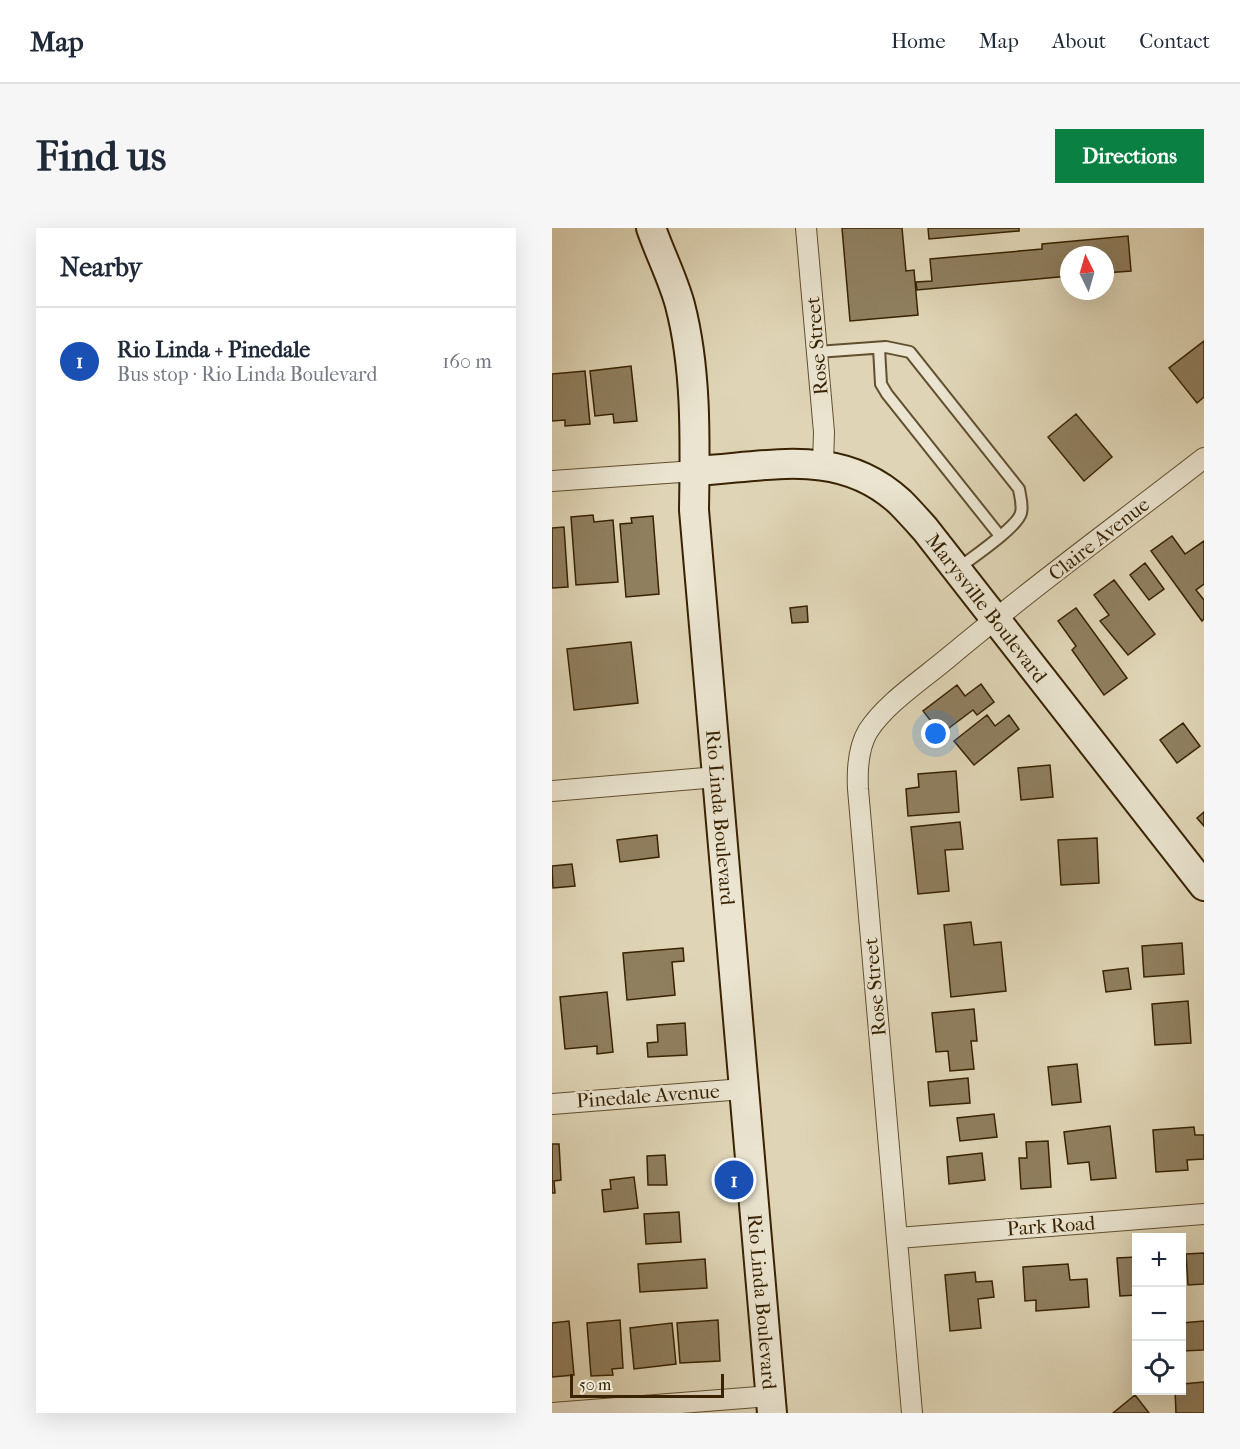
<!DOCTYPE html>
<meta charset="utf-8">
<style>
:root{--surface:#fff;--page:#f6f6f7;--text:#1f2937;--muted:#747a83;--line:#e0e1e3;--accent:#0b8043}
body{margin:0;font-family:"IM FELL French Canon",serif;background:var(--page);color:var(--text)}
.controls{position:absolute;right:18px;bottom:18px;display:grid;overflow:hidden;border-radius:0px;box-shadow:0 6px 24px #0002}
.controls button{width:54px;height:54px;display:grid;place-items:center;padding:0;border:0;border-bottom:2px solid var(--line);background:var(--surface);color:var(--text);font:30px sans-serif}
.compass{position:absolute;left:508px;top:18px;width:54px;height:54px;border-radius:50%;background:var(--surface);box-shadow:0 6px 24px #0002;rotate:355deg}
.scale{position:absolute;left:18px;bottom:15px;width:154px;box-sizing:border-box;padding-left:6px;border:3px solid #382201;border-top:0;font-size:16px;line-height:21px;white-space:nowrap;color:#382201;-webkit-text-stroke:4px #eae4d0;paint-order:stroke}
.you{position:absolute;left:384px;top:506px;width:21px;height:21px;margin:-15px;border:4px solid #fff;border-radius:50%;background:#1a73e8;box-shadow:0 0 0 9px #1a73e833}
.badge{display:grid;place-items:center;width:39px;height:39px;border-radius:50%;background:var(--accent);color:#fff;font-size:20px;font-weight:700}
.pin{position:absolute;translate:-50% -50%;border:3px solid #fff;box-shadow:0 2px 6px #0006}
.list{margin:0;padding:0;list-style:none}
h2{display:flex;justify-content:space-between;align-items:center;height:78px;margin:0;padding:0 24px;font-size:26px}
h2 small{font-size:20px;font-weight:400;color:var(--muted)}
.list li{display:grid;grid-template-columns:39px 1fr auto;gap:18px;align-items:center;box-sizing:border-box;height:108px;padding:0 24px;border-top:2px solid var(--line)}
.list b{display:block;font-size:22px;white-space:nowrap}
.list p{margin:0;font-size:20px;white-space:nowrap;color:var(--muted)}
.list em{font-size:20px;font-style:normal;color:var(--muted)}
.icon{flex:none;width:33px;height:33px;fill:none;stroke:currentColor;stroke-width:2;stroke-linecap:round;stroke-linejoin:round}
.map{position:relative;flex:none;width:652px;height:1185px;overflow:hidden;border-radius:0px}
header{display:flex;align-items:center;gap:36px;box-sizing:border-box;height:84px;padding:0 30px;background:var(--surface);border-bottom:2px solid var(--line)}
header strong{font-size:28px}
nav{display:flex;gap:33px;margin-inline-start:auto;font-size:21px}
.intro{display:flex;align-items:center;justify-content:space-between;box-sizing:border-box;height:144px;padding:0 36px}
h1{margin:0;font-size:42px}
.button{padding:15px 27px;border-radius:0px;background:var(--accent);color:#fff;font-size:21px;font-weight:700}
main{display:flex;gap:36px;padding:0 36px}
aside{flex:1;background:var(--surface);border-radius:0px;box-shadow:0 6px 24px #0002}
.map>svg:first-child{display:block}
.building{fill:#8f7f5f;stroke:#382201;stroke-width:1.5}
.lines{fill:none;stroke-linecap:round;stroke-linejoin:round}
.service-casing{stroke:#624f2e;stroke-width:14}
.minor-casing{stroke:#624f2e;stroke-width:22}
.secondary-casing{stroke:#382201;stroke-width:32}
.service{stroke:#eae4d0;stroke-width:10}
.minor{stroke:#eae4d0;stroke-width:20}
.secondary{stroke:#eae4d0;stroke-width:28}
.labels{text-anchor:middle;dominant-baseline:central;stroke-width:5;stroke-linejoin:round;paint-order:stroke}
.street-label{font-size:20px;fill:#382201;stroke:#eae4d0}
</style>
<header>
<strong>Map</strong>
<nav><a>Home</a><a>Map</a><a>About</a><a>Contact</a></nav>
</header>
<div class="intro"><h1>Find us</h1><a class="button">Directions</a></div>
<main>
<aside>
<h2>Nearby<small></small></h2>
<ul class="list">
<li><span class="badge" style="background:#1a4fb4">1</span><div><b>Rio Linda + Pinedale</b><p>Bus stop · Rio Linda Boulevard</p></div><em>160 m</em></li>
</ul>
</aside>
<div class="map">
<svg width="652" height="1185" viewBox="0 0 652 1185">
<rect width="100%" height="100%" fill="#dfd5b6"/>
<filter id="stains"><feTurbulence type="fractalNoise" baseFrequency=".00333" numOctaves="4"/><feColorMatrix values="0 0 0 0 .2 0 0 0 0 .09 0 0 0 0 .02 0 0 0 .5 -.17"/></filter>
<radialGradient id="worn" r=".72"><stop offset=".6" stop-color="#630" stop-opacity="0"/><stop offset="1" stop-color="#630" stop-opacity=".3"/></radialGradient>
<path class="building" d="M290,0H350L354,43L362,42L366,87L298,93Z
M376,0H467V3L377,11Z
M576,8L579,43L553,45V27H517V48L365,62L364,54L380,53L378,31L490,21V16Z
M652,113V169L645,175L617,140Z
M79,138L85,193L62,195L61,186L43,188L38,143Z
M33,143L38,196L13,198V192L0,193V146Z
M524,186L560,229L532,253L496,209Z
M41,287L42,294L61,292L66,354L24,357L19,289Z
M101,288L107,366L74,369L68,296L80,295L79,290Z
M12,299L16,359L0,360V300Z
M620,308L633,326L652,313V356L644,362L652,372V391L650,393L599,323Z
M593,335L612,361L597,372L578,347Z
M562,352L603,406L576,427L548,393L557,387L542,367Z
M255,378L256,394L240,395L238,380Z
M524,380L575,450L552,467L520,422L524,418L506,393Z
M79,414L86,475L22,482L15,421Z
M429,456L442,474L425,487L421,482L389,506L371,483L405,457L413,468Z
M435,487L443,498L457,487L467,501L422,537L402,513Z
M631,495L648,518L625,535L608,512Z
M498,537L501,569L469,572L466,540Z
M404,543L407,584L356,588L354,561L367,559L366,546Z
M652,584V598L645,590Z
M408,594L411,621L393,622L397,663L366,666L359,599Z
M105,607L107,629L68,634L65,612Z
M545,610L547,655L509,657L506,612Z
M20,636L23,658L1,660L0,638Z
M419,694L422,717L449,714L454,763L399,769L392,697Z
M630,715L632,746L592,749L590,718Z
M131,720L132,733L120,734L123,767L75,772L71,725Z
M576,740L579,761L554,764L551,743Z
M55,764L61,824L45,826V818L13,821L8,769Z
M636,773L639,815L603,817L600,776Z
M422,781L425,813H419L422,841L398,843L396,823L384,824L380,785Z
M133,795L135,827L96,829L95,815L106,814L105,797Z
M525,836L529,874L500,877L496,839Z
M416,850L418,875L378,878L376,854Z
M442,886L445,909L408,913L405,890Z
M558,898L564,950L539,952L537,934L516,936L512,904Z
M642,899L643,907H652V931L635,932L636,942L604,944L601,902Z
M496,913L499,959L469,961L467,930H475L474,914Z
M0,916H7L9,952L2,953L3,965H0Z
M430,925L433,952L397,956L395,929Z
M113,927L115,957H96L95,928Z
M82,949L86,980L52,984L50,962L59,961L58,952Z
M127,984L129,1014L94,1016L92,986Z
M652,1025V1056L636,1057L634,1026Z
M584,1029V1067L568,1068L565,1030Z
M153,1031L155,1060L88,1064L86,1036Z
M516,1036L518,1052L535,1051L537,1079L484,1083V1072L473,1073L471,1039Z
M423,1044L424,1054L440,1053L442,1069L426,1071L429,1100L398,1103L393,1047Z
M68,1092L71,1140L60,1141L61,1147L39,1148L35,1095Z
M166,1092L168,1133L128,1135L125,1095Z
M17,1093L22,1147L0,1149V1095Z
M652,1093V1122L630,1123V1095Z
M120,1095L124,1136L82,1141L78,1100Z
M652,1154V1185H624L623,1162H630V1156Z
M583,1167L597,1185H561Z"/>
<g class="lines">
<g class="service-casing">
<path id="service" d="M327,120L329,156L335,166L448,308
M265,124L334,119L358,124L467,261C468,268 471,277 469,285C465,300 418,331 404,342"/>
</g>
<g class="minor-casing">
<path id="minor" d="M254,0L272,204L271,236
M0,253L143,243
M0,563L165,549
M0,876L191,861
M346,1010L652,986
M0,1185L219,1168
M360,1185L306,561C305,542 306,520 316,503C334,475 371,451 397,429C479,360 567,296 652,230"/>
</g>
<g class="secondary-casing">
<g id="secondary">
<path id="s1" d="M99,0C108,26 121,51 128,77C145,142 143,215 142,282L220,1185"/>
<path id="s2" d="M143,243C216,239 288,218 348,274C357,283 365,292 373,301L652,658"/>
</g>
</g>
<use href="#service" class="service"/>
<use href="#minor" class="minor"/>
<use href="#secondary" class="secondary"/>
</g>
<g class="labels">
<g class="street-label">
<text transform="translate(265 118) rotate(-95)">Rose Street</text>
<text transform="translate(547 311) rotate(-38)">Claire Avenue</text>
<text stroke="none"><textPath href="#s2" startOffset="352">Marysville Boulevard</textPath></text>
<text stroke="none"><textPath href="#s1" startOffset="597">Rio Linda Boulevard</textPath></text>
<text transform="translate(323 759) rotate(-95)">Rose Street</text>
<text transform="translate(96 868) rotate(-4)">Pinedale Avenue</text>
<text transform="translate(499 998) rotate(-4)">Park Road</text>
<text stroke="none"><textPath href="#s1" startOffset="1083">Rio Linda Boulevard</textPath></text>
</g>
</g>
<rect width="100%" height="100%" filter="url(#stains)"/>
<rect width="100%" height="100%" fill="url(#worn)"/>
</svg>
<div class="controls">
<button>+</button>
<button>−</button>
<button><svg class="icon" aria-label="locate" viewBox="0 0 24 24"><circle cx="12" cy="12" r="6"/><path d="M12 2v4M12 18v4M2 12h4M18 12h4"/></svg></button>
</div>
<svg class="compass" viewBox="-18 -18 36 36"><path d="M0-13l5 13h-10z" fill="#e53935"/><path d="M0 13l5-13h-10z" fill="#747a83"/></svg>
<div class="scale">50 m</div>
<div class="you"></div>
<div class="pin badge" style="left:182px;top:952px;background:#1a4fb4">1</div>
</div>
</main>
